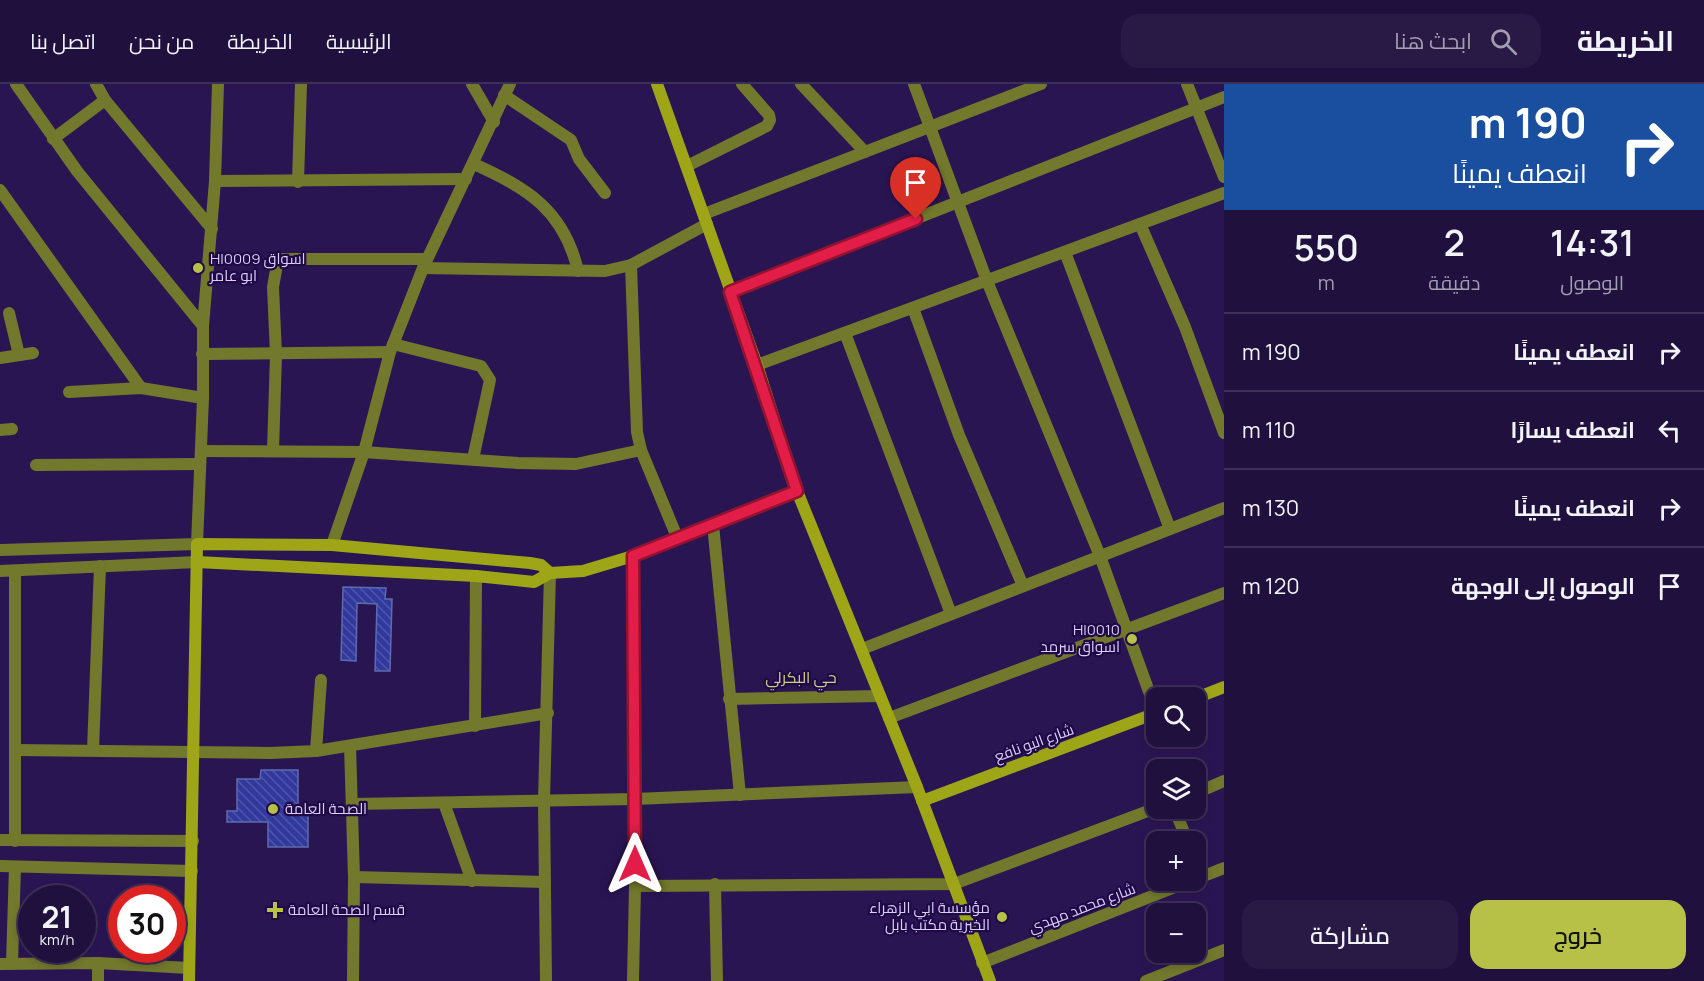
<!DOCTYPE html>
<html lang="ar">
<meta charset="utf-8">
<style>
body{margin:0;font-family:Manrope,Cairo,sans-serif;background:#281945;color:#f1f3f6;direction:rtl;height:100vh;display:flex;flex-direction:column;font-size:22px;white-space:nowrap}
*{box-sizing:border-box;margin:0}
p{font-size:20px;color:#a29db0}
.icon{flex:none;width:33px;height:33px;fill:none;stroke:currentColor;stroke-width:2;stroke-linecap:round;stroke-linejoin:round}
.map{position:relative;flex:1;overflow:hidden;direction:ltr}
.side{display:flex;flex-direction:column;background:#20103e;width:480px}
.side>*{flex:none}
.banner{background:#1a4fa0;color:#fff;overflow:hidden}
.fabs{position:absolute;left:1146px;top:603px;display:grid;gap:12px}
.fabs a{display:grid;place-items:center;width:60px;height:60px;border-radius:12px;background:#20103e;box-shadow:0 3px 9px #0003,0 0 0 2px #3d3058;font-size:30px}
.speed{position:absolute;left:18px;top:801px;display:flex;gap:12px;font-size:30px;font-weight:700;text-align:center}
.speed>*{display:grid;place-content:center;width:78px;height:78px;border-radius:50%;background:#20103e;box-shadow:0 3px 9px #0003,0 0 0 2px #3d3058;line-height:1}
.speed small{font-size:15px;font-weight:400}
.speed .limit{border:9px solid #d22;background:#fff;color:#111}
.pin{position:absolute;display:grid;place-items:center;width:51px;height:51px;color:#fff;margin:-62px -26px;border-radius:50% 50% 50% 0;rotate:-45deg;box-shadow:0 0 6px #0007}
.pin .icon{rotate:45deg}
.me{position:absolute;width:66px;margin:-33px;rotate:0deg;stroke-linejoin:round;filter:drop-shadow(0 0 4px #0008)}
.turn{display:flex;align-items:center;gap:21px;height:126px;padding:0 18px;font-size:27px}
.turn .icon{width:78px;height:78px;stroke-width:2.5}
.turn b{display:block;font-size:42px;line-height:51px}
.eta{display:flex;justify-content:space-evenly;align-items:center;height:102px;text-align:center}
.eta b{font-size:36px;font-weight:600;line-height:42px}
.button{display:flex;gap:12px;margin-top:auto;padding:12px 18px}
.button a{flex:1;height:69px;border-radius:18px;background:#b8c147;color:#111;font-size:24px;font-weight:600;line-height:69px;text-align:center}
.button a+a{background:#281945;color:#f1f3f6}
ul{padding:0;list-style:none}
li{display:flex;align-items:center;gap:18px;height:78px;padding:0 18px;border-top:2px solid #3d3058}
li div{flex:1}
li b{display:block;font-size:22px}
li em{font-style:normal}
header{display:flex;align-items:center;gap:36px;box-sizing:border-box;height:84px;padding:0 30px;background:#20103e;border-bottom:2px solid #3d3058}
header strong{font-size:28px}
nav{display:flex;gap:33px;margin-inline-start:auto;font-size:21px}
.search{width:420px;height:54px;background:#281945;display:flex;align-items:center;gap:15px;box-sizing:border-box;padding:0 21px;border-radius:18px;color:#a29db0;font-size:22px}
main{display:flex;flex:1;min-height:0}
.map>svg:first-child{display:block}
</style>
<header>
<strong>الخريطة</strong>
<div class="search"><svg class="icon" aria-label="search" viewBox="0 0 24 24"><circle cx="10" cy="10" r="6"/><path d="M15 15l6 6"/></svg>ابحث هنا</div>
<nav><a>الرئيسية</a><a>الخريطة</a><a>من نحن</a><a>اتصل بنا</a></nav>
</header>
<main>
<section class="side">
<div class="banner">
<div class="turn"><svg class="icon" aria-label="right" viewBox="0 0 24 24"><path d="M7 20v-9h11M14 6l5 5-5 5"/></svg><div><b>190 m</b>انعطف يمينًا</div></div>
</div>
<div class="eta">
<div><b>14:31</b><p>الوصول</p></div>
<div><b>2</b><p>دقيقة</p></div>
<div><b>550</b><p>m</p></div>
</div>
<ul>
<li><svg class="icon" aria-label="right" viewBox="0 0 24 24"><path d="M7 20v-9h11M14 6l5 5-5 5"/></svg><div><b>انعطف يمينًا</b></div><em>190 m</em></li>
<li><svg class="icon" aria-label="left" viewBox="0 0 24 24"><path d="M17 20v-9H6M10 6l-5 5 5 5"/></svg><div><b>انعطف يسارًا</b></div><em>110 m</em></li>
<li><svg class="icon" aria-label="right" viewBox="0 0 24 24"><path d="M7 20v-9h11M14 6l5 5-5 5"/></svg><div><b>انعطف يمينًا</b></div><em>130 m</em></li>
<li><svg class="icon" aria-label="arrive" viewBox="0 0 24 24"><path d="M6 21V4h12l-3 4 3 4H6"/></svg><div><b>الوصول إلى الوجهة</b></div><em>120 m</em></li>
</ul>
<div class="button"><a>خروج</a><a>مشاركة</a></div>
</section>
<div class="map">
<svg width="1224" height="897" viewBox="0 0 1224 897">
<defs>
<pattern id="building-back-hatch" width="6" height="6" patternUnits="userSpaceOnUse" patternTransform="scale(1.5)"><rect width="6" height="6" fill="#31399d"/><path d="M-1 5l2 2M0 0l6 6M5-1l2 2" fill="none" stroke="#4e55ab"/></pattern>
</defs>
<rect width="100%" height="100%" fill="#2a1553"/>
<g fill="url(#building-back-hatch)" stroke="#5d6baf" stroke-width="1.5">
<polygon points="343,503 386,504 385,515 392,515 390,587 375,587 377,520 357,519 356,577 341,576"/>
<polygon points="261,686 298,686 298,727 308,728 308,763 268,763 268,738 227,738 227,727 237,727 237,695 260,695"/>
</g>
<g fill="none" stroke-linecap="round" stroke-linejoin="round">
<g stroke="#72782c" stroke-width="12">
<polyline points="16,0 77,87 203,242"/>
<polyline points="96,0 105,16 212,145"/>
<polyline points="472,0 494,38"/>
<polyline points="801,0 865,68"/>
<polyline points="914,0 987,197 1100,472 1156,627"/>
<polyline points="1187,0 1224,93"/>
<polyline points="504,11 571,56 579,75 605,109"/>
<polyline points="53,55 105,16"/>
<path d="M474,80C527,104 564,126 578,187"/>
<polyline points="687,82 767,42 770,36 769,31 742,0"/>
<polyline points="215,97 466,95"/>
<polyline points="298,98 301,0"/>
<polyline points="0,106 141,304"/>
<polyline points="704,130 1041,0"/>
<polyline points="1140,140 1185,243 1224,349"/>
<polyline points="1065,168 1170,445"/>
<polyline points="631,181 637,348 641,366 677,453"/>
<polyline points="423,184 605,187 631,181 707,140"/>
<polyline points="730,208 1224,13"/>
<polyline points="913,224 959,351 1023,502"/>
<polyline points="9,229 19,271"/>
<polyline points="845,249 951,530"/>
<polyline points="393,260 481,282 490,296 473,375"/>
<polyline points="202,270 390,268"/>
<polyline points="0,274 33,269"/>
<polyline points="757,281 1224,109"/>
<polyline points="69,308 141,304 203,314"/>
<polyline points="0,346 12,345"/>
<polyline points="273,366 276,271 273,203 278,175 427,175"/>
<polyline points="201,367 364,368 518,379 576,380 641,366"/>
<polyline points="36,381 200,380"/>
<polyline points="713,441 740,711"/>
<polyline points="332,461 364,368 390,268 423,184 510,0"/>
<polyline points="0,466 197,460 203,314 203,242 215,97 218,0"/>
<polyline points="0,487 197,478"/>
<polyline points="862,565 1224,424"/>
<polyline points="729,615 880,612"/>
<polyline points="889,634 1224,509"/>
<polyline points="475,642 476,492"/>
<polyline points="350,662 354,793 353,897"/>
<polyline points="16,666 270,669 316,667 548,629"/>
<polyline points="93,666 100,482"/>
<polyline points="316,667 321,596"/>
<polyline points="1196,709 1224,697"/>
<polyline points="444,719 472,797"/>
<polyline points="353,720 635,715 917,703"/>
<polyline points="1174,724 1188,758"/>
<polyline points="0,756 193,757"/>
<polyline points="15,757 15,487"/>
<polyline points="1196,776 1202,793"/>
<polyline points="0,782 192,787"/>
<polyline points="354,793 545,798"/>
<polyline points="1196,795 1224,784"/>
<polyline points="715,800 717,897"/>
<polyline points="635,802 954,800 1156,724"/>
<polyline points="12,879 15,783"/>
<polyline points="98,879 98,897"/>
<polyline points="982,879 1193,796"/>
<polyline points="0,880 98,879 189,884"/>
<polyline points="546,897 544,716 550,489"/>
<polyline points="633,897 635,802 633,472"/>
<polyline points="1146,897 1224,866"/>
</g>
<g stroke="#9ea617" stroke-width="12">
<polyline points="657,0 757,281 797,407 917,703 990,897"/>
<polyline points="197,478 476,492 534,498 550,489 583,487 633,472 797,407"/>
<polyline points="1196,614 1224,603"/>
<polyline points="922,717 1156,629"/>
<polyline points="189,897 197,460 332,461 530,479 541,481 550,489"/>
</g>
</g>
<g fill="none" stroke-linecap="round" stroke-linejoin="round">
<defs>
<polyline id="route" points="635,780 633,472 797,407 730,208 916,135"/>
</defs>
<use href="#route" stroke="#92132f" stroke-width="15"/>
<use href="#route" stroke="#e11d48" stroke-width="10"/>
</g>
<g fill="#b8c147" stroke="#210948" stroke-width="2">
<circle cx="198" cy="184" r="6"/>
<circle cx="1132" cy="555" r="6"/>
<circle cx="273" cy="725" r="6"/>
<path d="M272 817h6v6h6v6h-6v6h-6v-6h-6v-6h6z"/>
<circle cx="1002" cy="833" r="6"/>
</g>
<g text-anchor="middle" stroke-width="4.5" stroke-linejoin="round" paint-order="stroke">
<g font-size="15" fill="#d7d0f7" stroke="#210948" text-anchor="start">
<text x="210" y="180">Hl0009 اسواق<tspan x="210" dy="17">ابو عامر</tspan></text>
<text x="1120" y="551" text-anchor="end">Hl0010<tspan x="1120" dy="17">اسواق سرمد</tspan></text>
<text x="285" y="730">الصحة العامة</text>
<text x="990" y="829" text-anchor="end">مؤسسة ابي الزهراء<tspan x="990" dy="17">الخيرية مكتب بابل</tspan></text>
<text x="288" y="831">قسم الصحة العامة</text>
</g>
<g font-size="15" fill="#d7d0f7" stroke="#210948">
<text transform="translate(1034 659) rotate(-20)" y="5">شارع البو نافع</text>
<text transform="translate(1082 824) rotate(-21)" y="5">شارع محمد مهدي</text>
</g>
<g font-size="16" fill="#c7cf81" stroke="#210948">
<text x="801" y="599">حي البكرلي</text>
</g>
</g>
</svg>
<div class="fabs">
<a><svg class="icon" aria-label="search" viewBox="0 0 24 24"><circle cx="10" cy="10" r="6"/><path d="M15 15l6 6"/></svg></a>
<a><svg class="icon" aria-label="layers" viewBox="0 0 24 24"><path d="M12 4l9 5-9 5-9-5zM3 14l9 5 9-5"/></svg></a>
<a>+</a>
<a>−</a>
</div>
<div class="speed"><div>21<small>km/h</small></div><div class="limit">30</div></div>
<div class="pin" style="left:916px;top:135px;background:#d93025"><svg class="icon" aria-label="arrive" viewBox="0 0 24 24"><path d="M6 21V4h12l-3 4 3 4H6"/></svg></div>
<svg class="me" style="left:635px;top:780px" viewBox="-20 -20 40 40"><path d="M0-17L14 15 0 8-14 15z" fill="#e11d48" stroke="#fff" stroke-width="4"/></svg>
</div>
</main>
